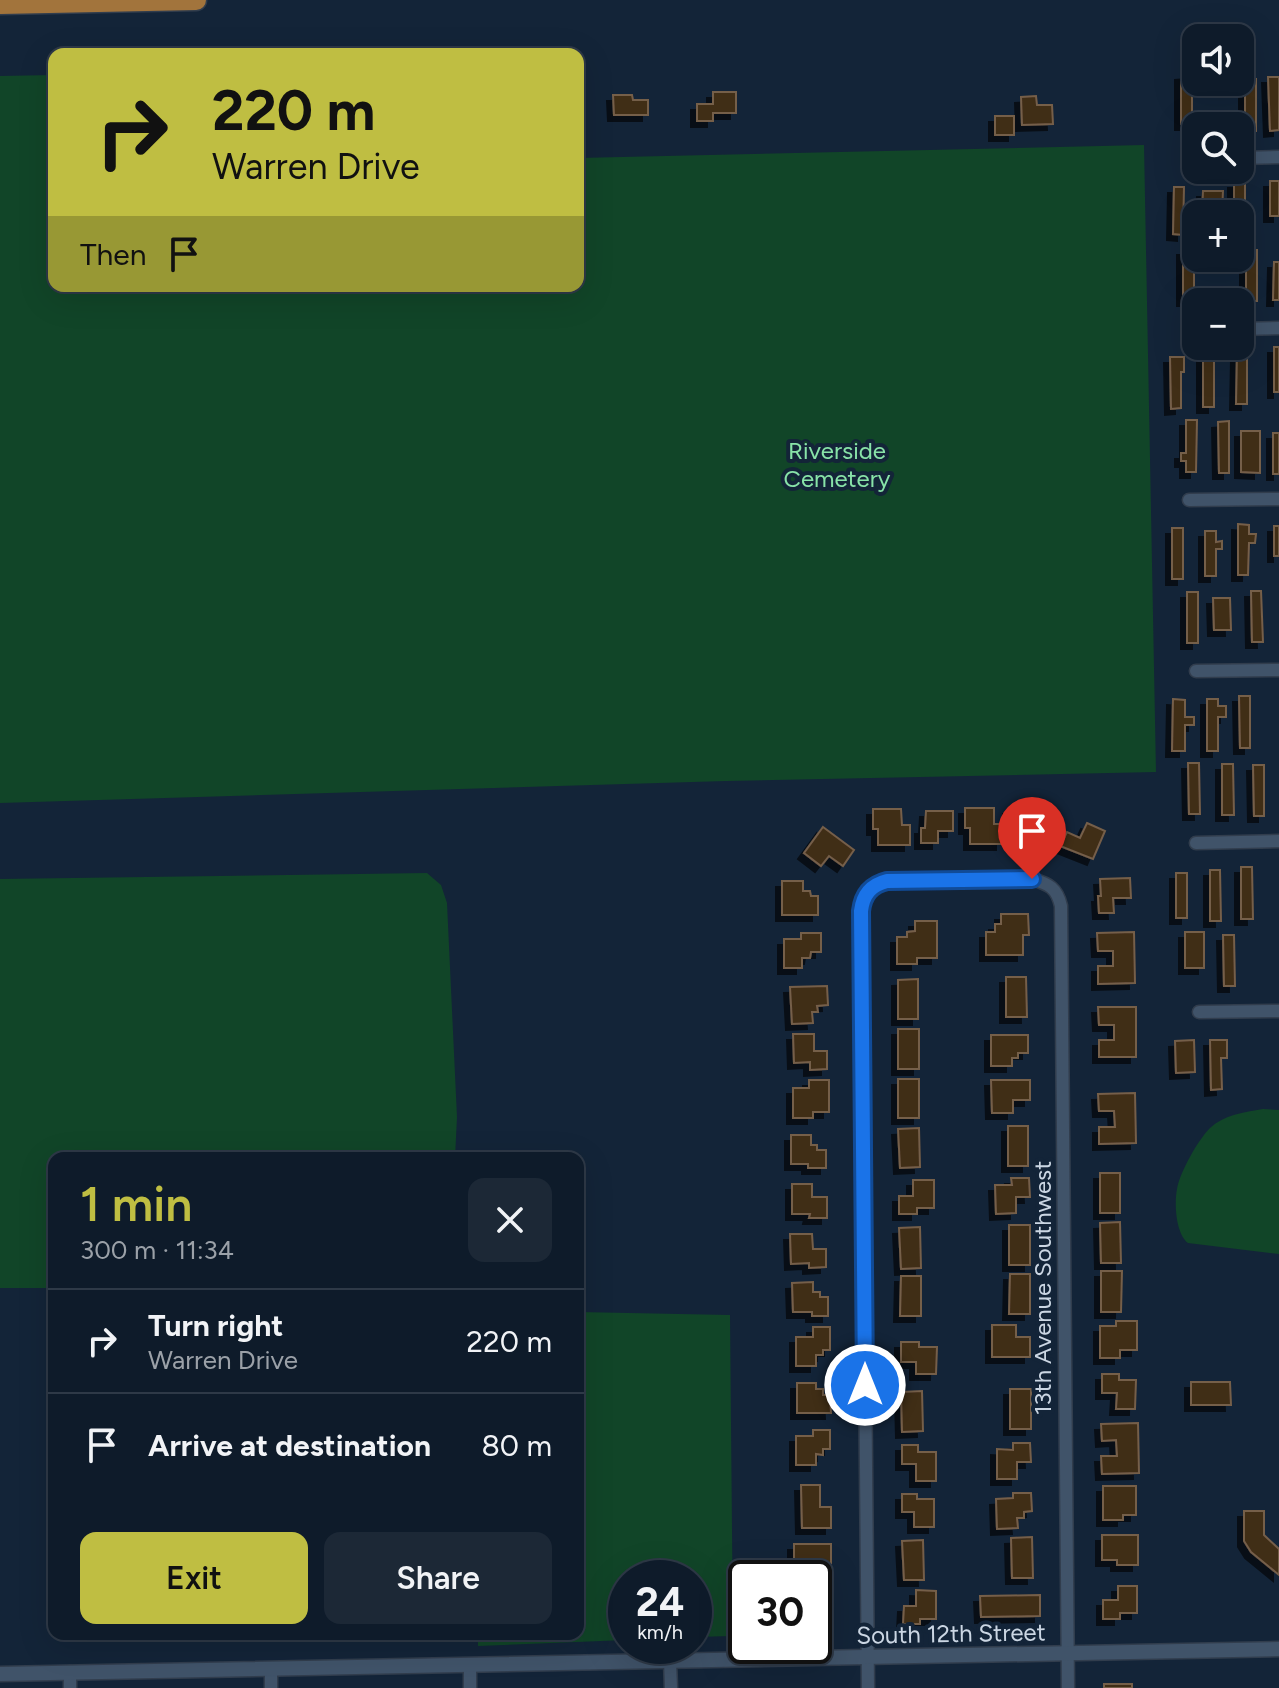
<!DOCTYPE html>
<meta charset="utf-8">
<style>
body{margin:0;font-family:Figtree,sans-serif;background:#1c2836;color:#f1f3f6;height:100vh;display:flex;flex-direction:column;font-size:30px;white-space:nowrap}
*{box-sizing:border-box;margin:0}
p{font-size:26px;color:#9ba1a8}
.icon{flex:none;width:44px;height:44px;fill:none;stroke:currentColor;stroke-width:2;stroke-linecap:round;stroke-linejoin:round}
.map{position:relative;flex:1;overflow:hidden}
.panel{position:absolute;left:48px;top:1152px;width:536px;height:488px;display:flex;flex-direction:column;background:#0e1b2a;border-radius:16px;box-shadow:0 8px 32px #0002,0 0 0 2px #2e3947}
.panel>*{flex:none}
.hud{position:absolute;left:48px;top:48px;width:536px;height:244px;border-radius:16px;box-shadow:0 8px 32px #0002,0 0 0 2px #2e3947;background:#bfbe42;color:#111;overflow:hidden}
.tools{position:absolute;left:1182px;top:24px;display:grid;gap:16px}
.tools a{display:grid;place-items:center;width:72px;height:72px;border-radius:16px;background:#0e1b2a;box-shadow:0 8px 32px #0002,0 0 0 2px #2e3947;font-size:40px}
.speed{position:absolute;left:608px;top:1560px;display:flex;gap:16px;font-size:40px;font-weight:700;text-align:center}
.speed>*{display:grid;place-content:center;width:104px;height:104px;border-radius:50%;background:#0e1b2a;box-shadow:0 8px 32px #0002,0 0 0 2px #2e3947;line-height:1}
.speed small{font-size:20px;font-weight:400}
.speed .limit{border:4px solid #111;border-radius:12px;background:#fff;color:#111}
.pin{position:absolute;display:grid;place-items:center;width:68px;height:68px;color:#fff;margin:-82px -34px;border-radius:50% 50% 50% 0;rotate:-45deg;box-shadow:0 0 8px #0007}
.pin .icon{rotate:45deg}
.me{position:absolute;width:88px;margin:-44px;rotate:0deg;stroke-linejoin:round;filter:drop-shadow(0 0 6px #0008)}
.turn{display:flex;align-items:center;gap:28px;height:168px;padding:0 32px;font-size:36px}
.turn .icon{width:104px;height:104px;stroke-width:2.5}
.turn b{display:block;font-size:56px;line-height:68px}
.then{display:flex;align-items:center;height:76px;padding:0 32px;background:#0003;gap:16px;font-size:30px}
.round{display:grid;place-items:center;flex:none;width:84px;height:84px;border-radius:16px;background:#1c2836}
.head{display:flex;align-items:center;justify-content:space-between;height:136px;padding:0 32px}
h1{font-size:48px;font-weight:600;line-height:60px;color:#bfbe42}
.action{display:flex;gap:16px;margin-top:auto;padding:16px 32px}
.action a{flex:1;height:92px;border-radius:16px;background:#bfbe42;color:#111;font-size:32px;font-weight:600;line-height:92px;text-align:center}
.action a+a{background:#1c2836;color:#f1f3f6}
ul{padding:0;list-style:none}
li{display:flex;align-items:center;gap:24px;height:104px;padding:0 32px;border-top:2px solid #2e3947}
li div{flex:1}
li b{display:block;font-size:30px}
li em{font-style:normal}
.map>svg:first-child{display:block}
</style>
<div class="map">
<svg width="1279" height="1688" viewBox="0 0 1279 1688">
<defs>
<filter id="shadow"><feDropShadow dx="-6" dy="6" stdDeviation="0" flood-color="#0009"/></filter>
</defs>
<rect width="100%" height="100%" fill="#132438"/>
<g fill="#114528">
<polygon points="54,75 54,286 578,286 578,158 1144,145 1156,772 726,781 0,803 0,76"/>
<polygon points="427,873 441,885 447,903 457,1117 455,1158 54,1158 54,1288 0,1288 0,879"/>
<path d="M1263,1109L1279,1110V1254L1188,1243C1176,1234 1174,1204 1177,1189C1180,1172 1198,1140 1210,1128C1224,1115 1244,1112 1263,1109Z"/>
<polygon points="578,1312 730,1315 733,1636 694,1637 694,1578 626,1578 626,1640 478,1646 478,1634 578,1634"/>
</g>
<g fill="#412d19" stroke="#755e49" stroke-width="2" filter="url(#shadow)">
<polygon points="1192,73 1192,124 1181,124 1181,74"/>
<polygon points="1268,77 1279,77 1279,130 1270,131"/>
<polygon points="1245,79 1256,79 1256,131 1245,130"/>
<polygon points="713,92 736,92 736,113 713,113 713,121 697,121 697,104 713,104"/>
<polygon points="613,95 632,95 633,100 648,100 648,115 614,115"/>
<polygon points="1036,96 1037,105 1052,105 1053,124 1022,125 1021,97"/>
<polygon points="1230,112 1244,112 1244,129 1240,129 1240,126 1230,126"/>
<rect x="995" y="116" width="19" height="19"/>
<rect x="1270" y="181" width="9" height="35"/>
<polygon points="1234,182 1245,182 1245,234 1240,234 1240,214 1234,214"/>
<polygon points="1174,187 1184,187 1183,235 1173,234"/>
<polygon points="1203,191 1223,191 1222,214 1202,214"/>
<rect x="1183" y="249" width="11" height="51"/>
<rect x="1246" y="250" width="11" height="51"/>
<polygon points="1274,262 1279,262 1279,300 1273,300"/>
<rect x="1274" y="347" width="5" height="45"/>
<polygon points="1237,353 1247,353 1247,404 1236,404"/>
<rect x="1203" y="355" width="11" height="52"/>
<polygon points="1170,357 1184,357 1184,372 1181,372 1181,408 1171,409"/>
<polygon points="1186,420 1197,420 1196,472 1186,472 1186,461 1181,461 1181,453 1186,453"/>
<polygon points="1229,421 1229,473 1219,473 1218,422"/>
<polygon points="1241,431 1260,431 1260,473 1241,472"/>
<rect x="1273" y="433" width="6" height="41"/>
<polygon points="1238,524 1249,525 1249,534 1256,534 1255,543 1249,543 1248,575 1238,575"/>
<rect x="1274" y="526" width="5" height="30"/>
<rect x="1172" y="528" width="11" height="51"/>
<polygon points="1205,531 1216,531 1216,542 1222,541 1222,549 1216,549 1216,576 1205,576"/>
<polygon points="1251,591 1261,591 1263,642 1252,642"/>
<rect x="1187" y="592" width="11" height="51"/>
<polygon points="1213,598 1230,598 1231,630 1214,630"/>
<polygon points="1239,696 1250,696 1250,748 1240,748"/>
<polygon points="1173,699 1185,700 1185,717 1194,717 1194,725 1185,725 1185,751 1172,751"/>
<polygon points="1207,699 1218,699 1218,706 1226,706 1226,717 1218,717 1218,751 1207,751"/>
<polygon points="1188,763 1199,763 1200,814 1189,814"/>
<polygon points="1222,764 1233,764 1234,815 1222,815"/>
<polygon points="1253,765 1264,765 1264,816 1254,816"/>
<polygon points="1047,807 1048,826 1032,827 1033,842 1012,843 1011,825 1018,825 1018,820 1010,820 1009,808"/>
<polygon points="965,808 994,808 994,824 1002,824 1002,844 970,844 970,828 965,828"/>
<polygon points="873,809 901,809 902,825 910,825 910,845 878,845 878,829 873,829"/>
<polygon points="926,811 953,811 953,831 938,831 938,843 921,843 921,828 925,828"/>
<polygon points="1087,823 1105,831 1093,859 1060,846 1067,832 1080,838"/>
<polygon points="823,827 854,850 843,866 829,856 821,866 804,853"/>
<polygon points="1241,867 1252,867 1253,919 1241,919"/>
<polygon points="1210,870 1220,870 1221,921 1210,921"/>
<rect x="1176" y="873" width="11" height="45"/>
<polygon points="1130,878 1131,898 1113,898 1114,913 1099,913 1098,896 1101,896 1100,879"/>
<polygon points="782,881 803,881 803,891 810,891 811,896 818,896 818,915 782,915"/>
<polygon points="1001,914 1028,914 1029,935 1023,935 1023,955 986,955 986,932 995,932 995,924 1001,924"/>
<polygon points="915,921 937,921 937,958 917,958 917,964 897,964 897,937 907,937 907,932 915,931"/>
<polygon points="1134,932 1135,983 1098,984 1098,966 1113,966 1113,951 1098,951 1097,933"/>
<rect x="1185" y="932" width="19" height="36"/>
<polygon points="801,933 821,933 821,952 811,952 810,958 802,958 802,968 784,968 784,939 801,939"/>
<polygon points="1223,935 1234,935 1235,986 1224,986"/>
<polygon points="1006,977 1026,977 1027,1017 1006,1017"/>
<polygon points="918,979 918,1019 898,1019 898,980"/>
<polygon points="827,986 828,1005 817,1006 818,1012 812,1012 813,1023 792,1024 790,987"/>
<polygon points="1098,1007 1136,1007 1136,1057 1099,1057 1099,1040 1114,1040 1114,1025 1099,1025"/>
<rect x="898" y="1029" width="21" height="40"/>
<polygon points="793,1034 814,1034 814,1051 827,1051 827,1069 810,1070 810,1062 794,1063"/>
<polygon points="991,1035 1028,1035 1028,1053 1018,1053 1018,1058 1012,1058 1012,1066 991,1066"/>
<polygon points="1194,1040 1195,1072 1176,1073 1175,1041"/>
<polygon points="1210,1040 1227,1040 1227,1058 1221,1058 1222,1089 1211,1090"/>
<rect x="898" y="1079" width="21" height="39"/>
<polygon points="809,1080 829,1080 829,1112 813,1112 813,1118 793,1118 793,1088 809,1088"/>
<polygon points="991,1080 1030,1080 1030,1100 1013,1100 1013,1113 992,1113"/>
<polygon points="1135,1093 1136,1143 1099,1144 1099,1127 1115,1127 1114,1111 1099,1111 1098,1094"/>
<rect x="1008" y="1126" width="20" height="40"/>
<polygon points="919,1128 920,1167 900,1168 898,1129"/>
<polygon points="791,1135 811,1135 811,1145 817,1145 817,1150 826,1150 826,1168 808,1168 808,1164 791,1164"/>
<rect x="1100" y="1173" width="20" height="40"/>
<polygon points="1011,1178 1029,1178 1030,1197 1016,1197 1016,1213 996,1214 995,1185 1012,1185"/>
<polygon points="913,1180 934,1180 934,1208 917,1208 917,1214 899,1214 899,1196 913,1196"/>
<polygon points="792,1184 812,1184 812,1197 827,1197 827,1218 809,1218 810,1214 792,1214"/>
<polygon points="1120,1222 1121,1263 1101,1263 1100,1223"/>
<rect x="1009" y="1225" width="21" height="40"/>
<polygon points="920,1227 921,1268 901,1269 899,1228"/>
<polygon points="790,1234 812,1234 813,1249 826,1249 826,1267 809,1268 809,1263 791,1264"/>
<polygon points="1101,1271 1122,1271 1121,1312 1101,1312"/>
<polygon points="1010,1274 1030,1274 1030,1314 1009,1314"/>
<polygon points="901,1276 921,1276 921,1316 900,1316"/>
<polygon points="813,1282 813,1292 820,1292 820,1297 828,1297 828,1316 812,1316 812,1312 793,1312 792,1283"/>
<polygon points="1116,1321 1137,1321 1137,1350 1120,1350 1120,1358 1100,1358 1100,1326 1116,1326"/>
<polygon points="992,1325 1016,1325 1016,1337 1030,1337 1030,1357 992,1357"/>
<polygon points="813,1327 830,1327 830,1350 823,1350 823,1355 816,1355 816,1366 796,1366 796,1337 813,1337"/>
<polygon points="901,1342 919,1342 919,1347 937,1347 936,1374 916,1374 916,1362 901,1362"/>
<polygon points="1102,1374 1119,1374 1119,1380 1136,1380 1135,1409 1116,1409 1117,1393 1102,1393"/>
<polygon points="1191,1382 1230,1382 1231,1405 1191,1405"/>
<polygon points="797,1383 816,1383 816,1389 823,1389 823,1395 830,1395 831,1413 797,1413"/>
<rect x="1010" y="1389" width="21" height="40"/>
<polygon points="922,1391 923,1431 902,1432 901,1392"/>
<polygon points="1138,1423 1139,1473 1102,1474 1101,1456 1117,1456 1116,1440 1102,1441 1101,1424"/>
<polygon points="813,1430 830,1430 830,1449 823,1449 823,1455 816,1454 816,1465 796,1465 796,1436 813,1436"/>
<polygon points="1013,1443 1030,1443 1031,1462 1017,1462 1017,1479 997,1479 997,1449 1013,1450"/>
<polygon points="902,1445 918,1445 918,1452 936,1452 936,1481 916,1481 916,1464 902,1464"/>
<polygon points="801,1485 820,1485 820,1507 831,1507 831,1528 802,1528"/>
<polygon points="1103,1486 1136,1486 1136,1515 1123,1515 1123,1520 1103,1520"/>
<polygon points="1013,1493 1031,1493 1032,1511 1024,1512 1024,1518 1017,1518 1018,1528 997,1529 996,1499 1013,1498"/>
<polygon points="902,1494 917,1494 917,1499 934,1499 934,1527 914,1527 914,1512 902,1512"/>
<polygon points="1244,1511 1264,1511 1264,1535 1279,1549 1279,1575 1251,1552 1244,1541"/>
<polygon points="1102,1535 1138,1535 1138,1565 1117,1565 1117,1560 1102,1560"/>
<polygon points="1032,1537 1033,1578 1012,1578 1011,1538"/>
<polygon points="923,1540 924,1580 904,1580 902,1541"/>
<polygon points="794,1544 831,1544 831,1563 824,1563 824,1568 819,1569 819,1583 814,1583 814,1578 794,1578"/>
<polygon points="1118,1586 1137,1586 1137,1613 1120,1613 1120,1619 1103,1619 1103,1600 1118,1600"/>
<polygon points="916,1590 936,1591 936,1619 920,1619 920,1624 903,1624 904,1606 916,1606"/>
<rect x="814" y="1591" width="10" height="35"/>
<polygon points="1040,1595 1040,1616 981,1617 980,1596"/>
<rect x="1104" y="1684" width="28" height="4"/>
</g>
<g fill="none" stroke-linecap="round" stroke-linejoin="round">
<defs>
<g id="minor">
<polyline points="1191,158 1196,158"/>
<polyline points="1240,158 1279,157"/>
<polyline points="1192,329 1196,329"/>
<polyline points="1240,329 1279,328"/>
<polyline points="1189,500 1279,499"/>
<polyline points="1196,671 1279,670"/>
<polyline points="1196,843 1279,841"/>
<polyline points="1199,1012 1279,1011"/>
<polyline points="670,1661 671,1688"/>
<polyline points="470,1665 470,1688"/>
<polyline points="271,1669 271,1688"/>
<polyline points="70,1672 70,1688"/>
<path d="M868,1688L861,911C863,894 871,886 887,881L1032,879C1049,884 1057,888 1061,906L1068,1688"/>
</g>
<polyline id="tertiary" points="0,1674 1279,1649"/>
<polyline id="trunk" points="0,4 196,0"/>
</defs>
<use href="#minor" stroke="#313d4d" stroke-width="15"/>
<use href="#tertiary" stroke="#313d4d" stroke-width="17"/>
<use href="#trunk" stroke="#313d4d" stroke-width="23"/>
<use href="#minor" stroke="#405369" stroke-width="12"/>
<use href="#tertiary" stroke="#405369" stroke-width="14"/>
<use href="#trunk" stroke="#a2743c" stroke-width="20"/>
</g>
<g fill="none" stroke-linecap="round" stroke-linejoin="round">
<defs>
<path id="route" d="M865,1385L861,911C863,894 871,885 887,881L1032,879"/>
</defs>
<use href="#route" stroke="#114b97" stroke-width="20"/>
<use href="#route" stroke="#1a73e8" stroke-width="14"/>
</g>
<g text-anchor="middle" stroke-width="8" stroke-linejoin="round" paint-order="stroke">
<g font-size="24" fill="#88e3a8" stroke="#132438">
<text x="837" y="459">Riverside<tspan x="837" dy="28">Cemetery</tspan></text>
</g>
<g font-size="24" fill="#cbd6e3" stroke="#132438">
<text transform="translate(1043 1288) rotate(-90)" y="8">13th Avenue Southwest</text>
<text transform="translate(951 1634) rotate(-1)" y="8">South 12th Street</text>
</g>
</g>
</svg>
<div class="tools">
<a><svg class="icon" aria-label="sound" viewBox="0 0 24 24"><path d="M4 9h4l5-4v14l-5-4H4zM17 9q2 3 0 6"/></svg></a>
<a><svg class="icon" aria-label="search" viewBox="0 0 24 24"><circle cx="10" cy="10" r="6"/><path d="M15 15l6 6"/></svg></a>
<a>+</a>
<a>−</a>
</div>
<div class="speed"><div>24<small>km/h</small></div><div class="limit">30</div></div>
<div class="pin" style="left:1032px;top:879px;background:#d93025"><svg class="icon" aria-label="arrive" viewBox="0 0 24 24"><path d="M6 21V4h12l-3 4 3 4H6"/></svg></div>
<svg class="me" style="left:865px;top:1385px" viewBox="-20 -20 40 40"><circle r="17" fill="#1a73e8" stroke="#fff" stroke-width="3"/><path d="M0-11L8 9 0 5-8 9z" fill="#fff"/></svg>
<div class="hud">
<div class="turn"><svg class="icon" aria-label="right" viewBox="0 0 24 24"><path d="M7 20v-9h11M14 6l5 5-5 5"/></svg><div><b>220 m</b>Warren Drive</div></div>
<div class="then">Then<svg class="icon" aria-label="arrive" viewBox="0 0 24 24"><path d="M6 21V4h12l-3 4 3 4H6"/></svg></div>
</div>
<section class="panel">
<div class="head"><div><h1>1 min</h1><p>300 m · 11:34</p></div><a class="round"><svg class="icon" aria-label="close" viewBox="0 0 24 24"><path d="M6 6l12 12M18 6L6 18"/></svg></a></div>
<ul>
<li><svg class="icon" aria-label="right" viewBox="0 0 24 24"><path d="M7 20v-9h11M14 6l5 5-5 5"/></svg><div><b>Turn right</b><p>Warren Drive</p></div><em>220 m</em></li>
<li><svg class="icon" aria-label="arrive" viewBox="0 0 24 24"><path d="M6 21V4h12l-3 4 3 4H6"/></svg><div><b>Arrive at destination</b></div><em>80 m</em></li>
</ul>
<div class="action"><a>Exit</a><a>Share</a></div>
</section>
</div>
